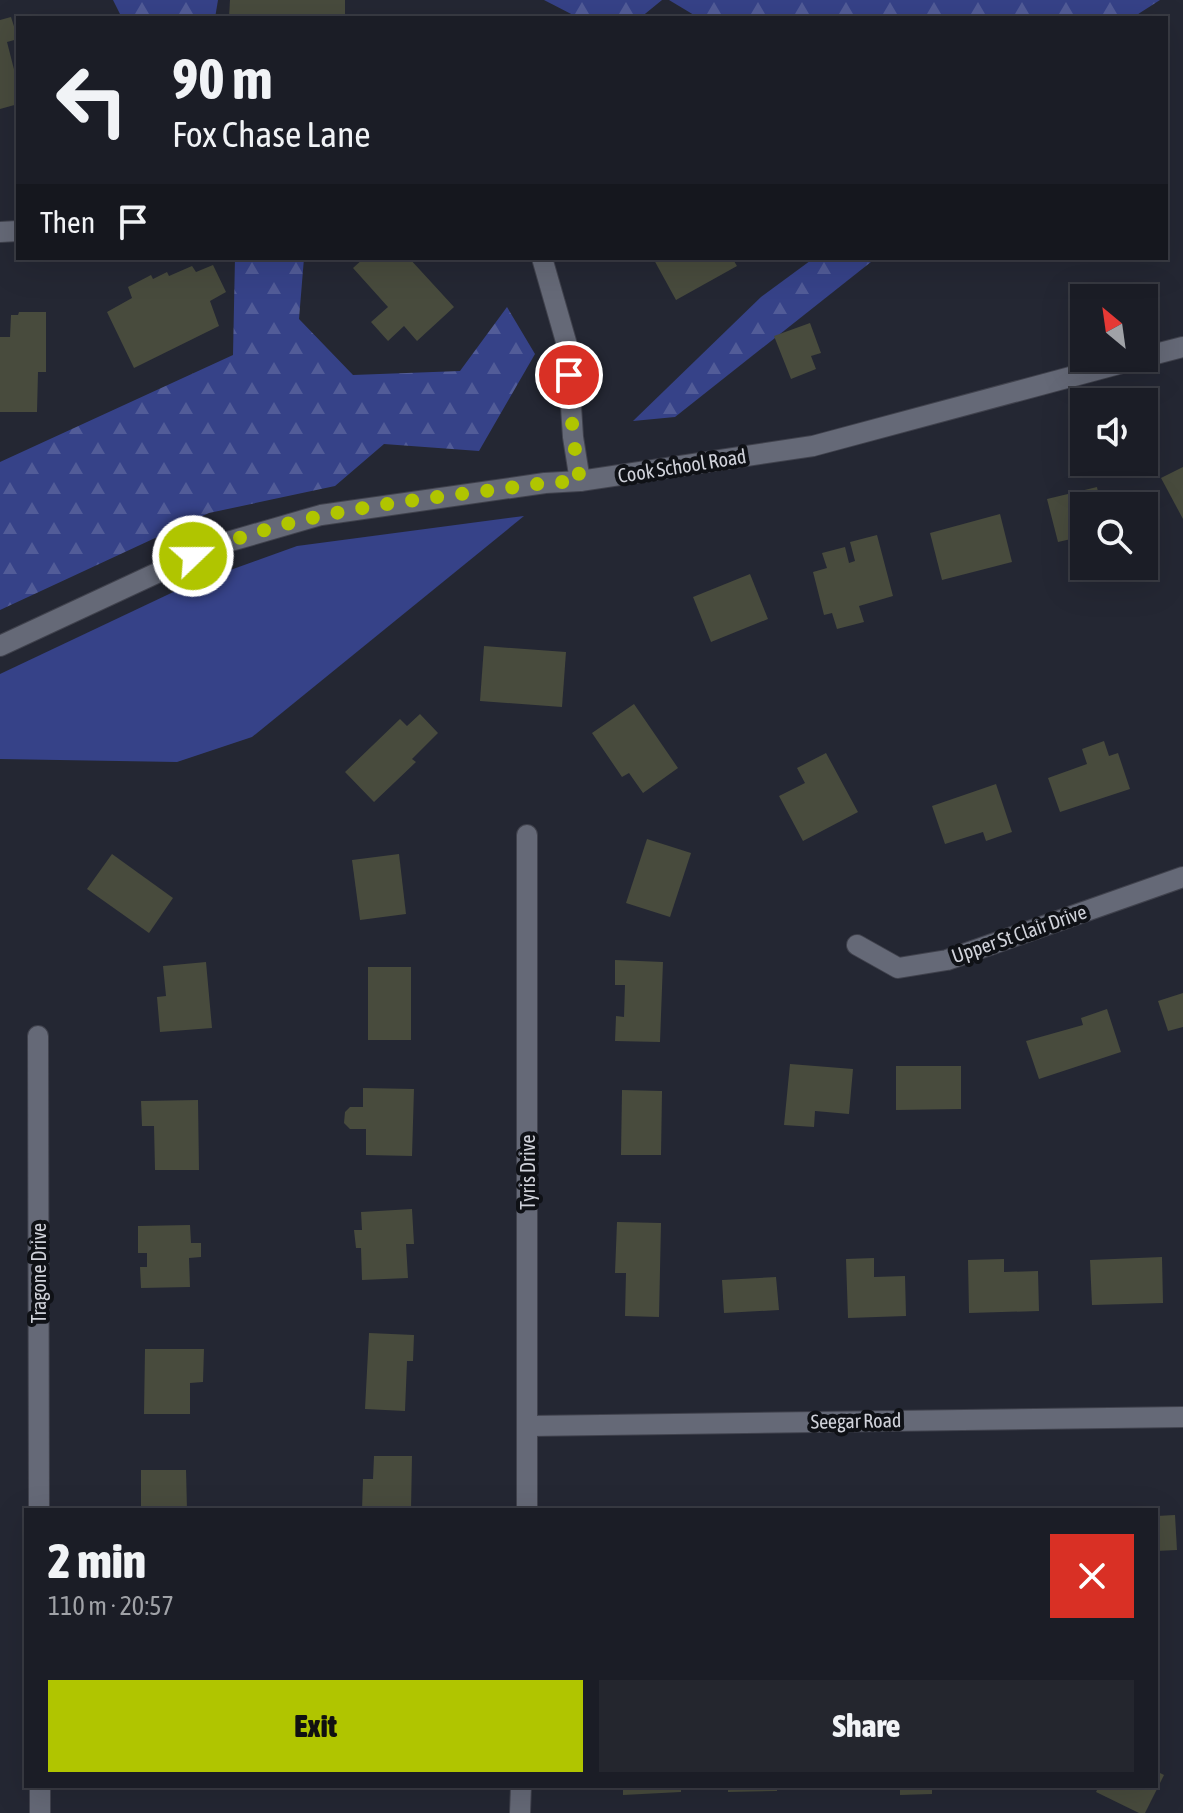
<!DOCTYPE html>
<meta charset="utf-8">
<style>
body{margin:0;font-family:"Asap Condensed",sans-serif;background:#24262e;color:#f1f3f6;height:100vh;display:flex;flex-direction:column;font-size:30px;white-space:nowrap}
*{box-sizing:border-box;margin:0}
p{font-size:26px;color:#a0a2a7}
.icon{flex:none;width:44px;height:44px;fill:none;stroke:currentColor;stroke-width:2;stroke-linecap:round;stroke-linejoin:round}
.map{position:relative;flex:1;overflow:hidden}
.sheet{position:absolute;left:24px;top:1508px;width:1134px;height:280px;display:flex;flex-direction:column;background:#1b1d26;border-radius:0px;box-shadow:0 8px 32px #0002,0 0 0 2px #393b43}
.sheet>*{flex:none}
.banner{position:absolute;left:16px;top:16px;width:1152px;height:244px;border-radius:0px;box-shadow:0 8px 32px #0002,0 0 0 2px #393b43;background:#1b1d26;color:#f1f3f6;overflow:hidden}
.needle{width:52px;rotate:331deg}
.fabs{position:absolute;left:1070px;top:284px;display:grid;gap:16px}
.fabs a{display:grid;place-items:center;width:88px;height:88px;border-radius:0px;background:#1b1d26;box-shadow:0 8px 32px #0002,0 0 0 2px #393b43;font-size:40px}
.pin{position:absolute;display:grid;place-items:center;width:68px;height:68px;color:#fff;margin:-34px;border:4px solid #fff;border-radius:50%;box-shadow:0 2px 8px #0007}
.me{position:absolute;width:88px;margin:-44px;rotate:68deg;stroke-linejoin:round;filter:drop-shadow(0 0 6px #0008)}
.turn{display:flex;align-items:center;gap:28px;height:168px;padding:0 24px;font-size:36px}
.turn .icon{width:104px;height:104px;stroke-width:2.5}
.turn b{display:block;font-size:56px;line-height:68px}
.then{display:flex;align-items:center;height:76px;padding:0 24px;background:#0003;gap:16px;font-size:30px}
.round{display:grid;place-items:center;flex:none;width:84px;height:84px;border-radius:0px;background:#24262e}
.headline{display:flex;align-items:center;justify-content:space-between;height:136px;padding:0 24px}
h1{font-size:48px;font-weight:800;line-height:60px}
.action{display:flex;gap:16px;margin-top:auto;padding:16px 24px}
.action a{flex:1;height:92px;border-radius:0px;background:#b0c500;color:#111;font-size:32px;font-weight:800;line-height:92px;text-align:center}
.action a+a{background:#24262e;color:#f1f3f6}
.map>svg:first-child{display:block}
</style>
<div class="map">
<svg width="1183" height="1813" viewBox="0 0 1183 1813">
<defs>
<pattern id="forest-firs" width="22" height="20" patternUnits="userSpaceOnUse" patternTransform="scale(2)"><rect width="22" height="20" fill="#364288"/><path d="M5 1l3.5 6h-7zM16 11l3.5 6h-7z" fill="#525c98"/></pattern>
</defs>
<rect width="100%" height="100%" fill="#242733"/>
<polygon fill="#364288" points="524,516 252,737 177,762 0,759 0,674 186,586 297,546"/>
<g fill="url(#forest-firs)">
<polygon points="113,0 218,0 215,18 122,18"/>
<polygon points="544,0 662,0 640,18 579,18"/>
<polygon points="669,0 1160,0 1132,18 699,18"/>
<polygon points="235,258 304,258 299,319 353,375 460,371 507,307 535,354 479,451 384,444 335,486 209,513 0,610 0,462 233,355"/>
<polygon points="814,258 876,258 675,417 633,421 761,297"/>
</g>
<g fill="#484b3d">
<polygon points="230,0 345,0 345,18 229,18"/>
<polygon points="11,17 18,39 7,42 18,85 18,104 0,109 0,20"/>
<polygon points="364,258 409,258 454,307 417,341 404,326 388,341 371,322 388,307 353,268"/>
<polygon points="653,258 739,258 734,261 737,266 676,300"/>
<polygon points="213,265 226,292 210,301 219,326 134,368 107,312 132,298 128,287 151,275 153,279 167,272 169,276 192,266 196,272"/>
<polygon points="19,312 46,312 46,372 38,372 37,412 0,412 0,337 10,337 11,315 18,315"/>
<polygon points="810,323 821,353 811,356 816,369 791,379 774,336"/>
<polygon points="1183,467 1183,519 1161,478"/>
<polygon points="1097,487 1101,506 1084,506 1084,536 1058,542 1047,499"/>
<polygon points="1000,514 1012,562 942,580 930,533"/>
<polygon points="877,535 893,596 859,606 864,622 837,629 832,613 824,615 813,572 827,568 822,553 845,547 849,563 855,561 850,542"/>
<polygon points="750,574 768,619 711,642 693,597"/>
<polygon points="484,646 566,652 562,707 480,701"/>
<polygon points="634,704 678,768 643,793 629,773 622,777 592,733"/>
<polygon points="420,714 438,733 412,759 416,762 374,802 345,772 400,719 407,726"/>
<polygon points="1104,741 1109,756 1118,753 1130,789 1060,812 1048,778 1087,764 1082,749"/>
<polygon points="826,753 858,812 803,841 779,796 805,783 797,768"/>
<polygon points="996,784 1012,832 986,841 983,832 945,844 932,806"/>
<polygon points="647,839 691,853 670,917 626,903"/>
<polygon points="112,854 173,898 149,933 87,889"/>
<polygon points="399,854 406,914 360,920 352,860"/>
<polygon points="615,960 663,962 660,1042 615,1041 616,1016 624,1017 625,985 615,985"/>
<polygon points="206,962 212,1028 160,1032 157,997 166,996 163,966"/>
<rect x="368" y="967" width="43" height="73"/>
<polygon points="1183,993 1183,1027 1168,1031 1158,1001"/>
<polygon points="1107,1009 1121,1052 1039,1079 1026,1041 1083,1025 1081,1018"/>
<polygon points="790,1064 853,1069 849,1114 815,1111 814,1127 784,1125"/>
<polygon points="896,1066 961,1066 961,1109 896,1110"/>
<polygon points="363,1088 414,1089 412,1156 366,1155 366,1129 350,1129 344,1123 345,1112 350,1107 363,1107"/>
<polygon points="622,1090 662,1091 661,1155 621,1155"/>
<polygon points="198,1100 199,1170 155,1170 154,1126 142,1126 141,1101"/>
<polygon points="412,1209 414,1244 406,1244 408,1278 362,1280 361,1248 356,1248 354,1230 362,1230 361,1212"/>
<polygon points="617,1222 661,1223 659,1317 625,1316 626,1273 615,1273"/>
<polygon points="190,1225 191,1243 201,1243 201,1257 189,1258 190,1287 141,1288 140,1267 147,1267 147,1253 138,1253 138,1226"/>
<polygon points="1162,1257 1163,1303 1092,1305 1090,1260"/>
<polygon points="874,1258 874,1277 905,1276 906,1316 848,1318 846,1259"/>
<polygon points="1004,1259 1004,1272 1038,1271 1039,1311 969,1313 968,1260"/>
<polygon points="776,1277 779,1310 724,1313 722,1280"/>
<polygon points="369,1333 414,1335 413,1361 407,1361 405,1411 365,1409"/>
<polygon points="145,1349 204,1349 203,1382 190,1383 190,1414 144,1414"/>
<polygon points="374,1456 412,1456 411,1510 362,1510 363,1479 373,1479"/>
<polygon points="141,1470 186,1470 187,1510 141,1510"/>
<polygon points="1175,1515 1177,1550 1156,1551 1156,1516"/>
<polygon points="1156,1771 1164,1775 1145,1813 1139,1813 1096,1792 1099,1786 1156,1786"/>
<polygon points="623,1786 681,1786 681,1792 623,1795"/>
<polygon points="728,1786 777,1786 777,1791 728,1792"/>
<polygon points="900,1786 932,1786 932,1794 900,1795"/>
<polygon points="980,1786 1026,1786 1026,1790 980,1789"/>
</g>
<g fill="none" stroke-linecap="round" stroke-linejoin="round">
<defs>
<g id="minor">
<polyline points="0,232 18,231"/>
<polyline points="542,258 567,345 573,437 580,481"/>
<polyline points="1144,357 1183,347"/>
<polyline points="0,646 217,545 321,515 545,483 580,481 813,446 1141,358"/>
<polyline points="857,945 898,968 947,960 1183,877"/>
<polyline points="38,1036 39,1510"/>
<polyline points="529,1426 1183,1417"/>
<polyline points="527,1510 527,835"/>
<polyline points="40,1786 40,1813"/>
<polyline points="520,1813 521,1786"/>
</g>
</defs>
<use href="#minor" stroke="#40424d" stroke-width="22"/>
<use href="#minor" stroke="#656977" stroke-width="20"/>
</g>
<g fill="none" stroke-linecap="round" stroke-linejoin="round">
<path stroke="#b0c500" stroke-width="14" stroke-dasharray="0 25.2" d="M193,556C303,507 427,500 545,483L580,481L573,437L569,375"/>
</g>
<g text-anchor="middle" stroke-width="8" stroke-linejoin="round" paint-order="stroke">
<g font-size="20" fill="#d0d2da" stroke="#0f1116">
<text transform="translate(682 466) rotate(-9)" y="7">Cook School Road</text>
<text transform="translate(1019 934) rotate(-19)" y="7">Upper St Clair Drive</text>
<text transform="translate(528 1172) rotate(-90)" y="7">Tyris Drive</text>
<text transform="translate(39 1273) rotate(-90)" y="7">Tragone Drive</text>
<text transform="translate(856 1421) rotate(-1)" y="7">Seegar Road</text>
</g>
</g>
</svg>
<div class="fabs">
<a><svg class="needle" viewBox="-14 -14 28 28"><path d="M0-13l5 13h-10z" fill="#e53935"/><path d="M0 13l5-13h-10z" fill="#a0a2a7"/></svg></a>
<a><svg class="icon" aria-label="sound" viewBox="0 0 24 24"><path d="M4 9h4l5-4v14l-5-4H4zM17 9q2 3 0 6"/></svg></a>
<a><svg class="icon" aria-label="search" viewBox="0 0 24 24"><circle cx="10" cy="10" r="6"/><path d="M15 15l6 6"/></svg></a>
</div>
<div class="pin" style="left:569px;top:375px;background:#d93025"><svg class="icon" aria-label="arrive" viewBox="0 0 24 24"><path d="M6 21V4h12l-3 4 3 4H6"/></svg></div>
<svg class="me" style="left:193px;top:556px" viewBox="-20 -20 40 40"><circle r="17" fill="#b0c500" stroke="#fff" stroke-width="3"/><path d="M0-11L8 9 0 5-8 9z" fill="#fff"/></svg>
<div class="banner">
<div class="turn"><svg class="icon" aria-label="left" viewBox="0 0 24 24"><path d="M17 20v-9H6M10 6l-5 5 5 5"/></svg><div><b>90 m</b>Fox Chase Lane</div></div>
<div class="then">Then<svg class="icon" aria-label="arrive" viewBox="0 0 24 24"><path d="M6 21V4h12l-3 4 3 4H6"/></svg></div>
</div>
<section class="sheet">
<div class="headline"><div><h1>2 min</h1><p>110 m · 20:57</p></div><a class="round" style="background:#d93025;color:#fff"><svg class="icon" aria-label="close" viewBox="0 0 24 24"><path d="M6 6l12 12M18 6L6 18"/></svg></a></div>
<div class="action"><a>Exit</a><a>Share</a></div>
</section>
</div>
